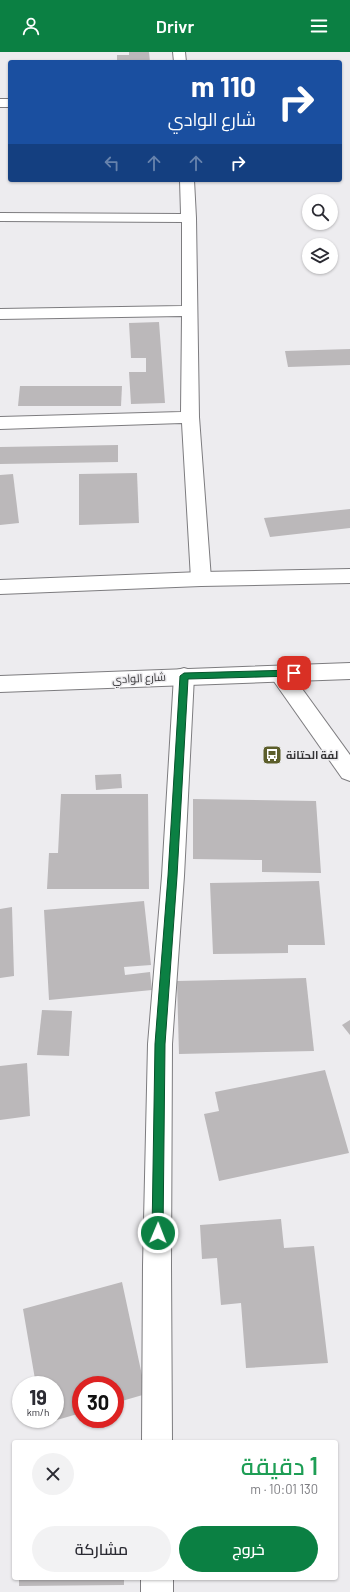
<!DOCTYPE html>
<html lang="ar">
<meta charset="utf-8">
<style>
body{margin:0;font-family:Barlow,Cairo,sans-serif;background:#f2f2f3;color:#2b2b33;direction:rtl;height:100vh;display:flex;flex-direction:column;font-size:15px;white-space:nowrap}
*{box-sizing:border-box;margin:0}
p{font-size:13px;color:#7c7c81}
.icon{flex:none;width:22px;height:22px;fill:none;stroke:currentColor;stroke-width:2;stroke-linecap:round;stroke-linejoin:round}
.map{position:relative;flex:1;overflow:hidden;direction:ltr}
.drawer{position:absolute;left:12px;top:1388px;width:326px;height:140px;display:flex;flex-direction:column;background:#fff;border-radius:4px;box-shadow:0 1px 3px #0004;direction:rtl}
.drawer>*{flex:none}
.hud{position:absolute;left:8px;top:8px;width:334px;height:122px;border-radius:4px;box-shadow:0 1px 3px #0004;direction:rtl;background:#1a4fa0;color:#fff;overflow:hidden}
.buttons{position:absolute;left:302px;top:142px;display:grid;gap:8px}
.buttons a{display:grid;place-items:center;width:36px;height:36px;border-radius:50%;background:#fff;box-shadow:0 1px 3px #0004;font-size:20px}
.speed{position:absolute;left:12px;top:1324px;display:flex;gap:8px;font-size:20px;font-weight:700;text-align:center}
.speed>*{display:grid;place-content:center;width:52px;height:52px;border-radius:50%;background:#fff;box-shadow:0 1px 3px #0004;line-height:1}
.speed small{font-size:10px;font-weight:400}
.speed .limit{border:6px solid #d22;background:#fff;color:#111}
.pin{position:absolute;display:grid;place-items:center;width:34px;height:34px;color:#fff;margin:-17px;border-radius:8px;box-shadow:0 2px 6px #0006}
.me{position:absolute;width:44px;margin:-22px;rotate:1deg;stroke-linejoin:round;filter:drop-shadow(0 0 3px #0008)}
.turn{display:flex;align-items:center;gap:14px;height:84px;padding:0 20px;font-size:18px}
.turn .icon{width:52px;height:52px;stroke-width:2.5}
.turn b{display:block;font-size:28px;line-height:34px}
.lanes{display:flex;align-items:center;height:38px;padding:0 20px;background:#0003;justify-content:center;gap:20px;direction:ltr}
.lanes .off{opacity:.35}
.round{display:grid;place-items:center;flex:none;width:42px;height:42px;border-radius:21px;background:#f2f2f3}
.summary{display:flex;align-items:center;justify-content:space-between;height:68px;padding:0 20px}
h1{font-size:24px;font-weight:600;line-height:30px;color:#1e9e55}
.action{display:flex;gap:8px;margin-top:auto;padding:8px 20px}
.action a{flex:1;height:46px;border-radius:24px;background:#0b8043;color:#fff;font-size:16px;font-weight:600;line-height:46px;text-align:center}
.action a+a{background:#f2f2f3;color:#2b2b33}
header{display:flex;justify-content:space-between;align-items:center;height:52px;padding:0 20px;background:#0b8043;color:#fff;font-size:18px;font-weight:600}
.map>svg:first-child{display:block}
</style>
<header><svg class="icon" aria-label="menu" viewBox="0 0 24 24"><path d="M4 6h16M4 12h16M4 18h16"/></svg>Drivr<svg class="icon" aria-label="person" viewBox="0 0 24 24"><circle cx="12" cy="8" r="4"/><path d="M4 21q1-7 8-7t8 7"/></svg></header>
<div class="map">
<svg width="350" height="1540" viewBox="0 0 350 1540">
<rect width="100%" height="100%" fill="#edecef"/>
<g fill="#bbb8ba">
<polygon points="129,0 149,0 150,10 117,10 117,3 129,3"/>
<polygon points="159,270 165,351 131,352 129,320 146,320 146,306 131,306 129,271"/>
<polygon points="350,297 350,313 288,315 285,299"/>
<polygon points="20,334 122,334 121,354 18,354"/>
<polygon points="118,393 118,410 0,412 0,395"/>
<polygon points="137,421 139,471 79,473 79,422"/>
<polygon points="13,422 19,471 0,473 0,423"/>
<polygon points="350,457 350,476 270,485 264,466"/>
<polygon points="121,722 122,736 96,738 95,723"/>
<polygon points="61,742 148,742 149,837 47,837 49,801 58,801"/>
<polygon points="193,747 316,749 321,821 262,820 262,808 193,807"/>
<polygon points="319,829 325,893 288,893 288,901 213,902 210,831"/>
<polygon points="144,849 151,913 124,915 125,923 150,920 152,938 49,948 44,858"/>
<polygon points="12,855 14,924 0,926 0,857"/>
<polygon points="306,926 314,999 179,1002 177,929"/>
<polygon points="42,958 72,959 69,1004 37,1003"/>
<polygon points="350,968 350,983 342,973"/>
<polygon points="27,1011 30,1064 0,1068 0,1014"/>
<polygon points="325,1018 349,1101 219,1129 204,1062 219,1059 215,1040"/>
<polygon points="281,1167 284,1196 314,1194 328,1311 246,1316 241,1251 221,1253 217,1206 202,1207 200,1173"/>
<polygon points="122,1230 146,1342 115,1351 115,1333 81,1333 81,1361 43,1372 42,1367 55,1367 55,1333 36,1333 23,1257"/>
<polygon points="19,1526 124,1526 124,1533 19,1534"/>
</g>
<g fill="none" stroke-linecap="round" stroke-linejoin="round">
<defs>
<g id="minor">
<polygon points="173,0 185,0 186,10 174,10"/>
<rect x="0" y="47" width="10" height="8"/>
<polygon points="180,128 194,128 196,166 199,365 211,527 208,532 201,534 194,532 191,527 182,371 0,377 0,365 181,360 182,264 0,267 0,257 182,254 182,170 0,169 0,161 181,162"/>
<polygon points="280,614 287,616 350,703 350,729 342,726 273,628 270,622 273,616"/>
<polygon points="184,616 191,618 194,624 184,824 172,992 171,1213 172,1390 142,1390 143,1213 148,992 162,824 174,624 177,618"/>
<rect x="141" y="1526" width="32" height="14"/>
</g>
<g id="major">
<polygon points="350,517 350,531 201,534 0,542 0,528 201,520"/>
<polygon points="350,611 350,627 0,640 0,624"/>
</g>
</defs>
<use href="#minor" stroke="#7d7c7f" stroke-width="2"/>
<use href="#major" stroke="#7d7c7f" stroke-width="2"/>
<use href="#minor" fill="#fff" fill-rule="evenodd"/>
<use href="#major" fill="#fff" fill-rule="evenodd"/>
</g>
<polygon fill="#0b8043" stroke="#07532c" points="294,618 298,621 294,624 188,627 177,824 165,992 163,1181 162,1185 158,1187 154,1185 152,1181 155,992 168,824 180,624 184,621"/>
<defs>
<symbol id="bus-square" viewBox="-11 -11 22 22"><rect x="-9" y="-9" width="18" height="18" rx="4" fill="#5c5e2b" stroke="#edecef"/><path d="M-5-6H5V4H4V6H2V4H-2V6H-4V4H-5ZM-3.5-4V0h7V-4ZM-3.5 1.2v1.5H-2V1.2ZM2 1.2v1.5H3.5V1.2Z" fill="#fff"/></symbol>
</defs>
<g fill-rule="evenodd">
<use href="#bus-square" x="261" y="692" width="22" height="22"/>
</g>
<g text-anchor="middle" stroke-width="3" stroke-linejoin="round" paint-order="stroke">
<g font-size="11" fill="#343335" stroke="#edecef">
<text transform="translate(139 626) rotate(-3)" y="4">شارع الوادي</text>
</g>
<g font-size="11" font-weight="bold" fill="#343335" stroke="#edecef" text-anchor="start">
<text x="286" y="707">لفة الحتانة</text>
</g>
</g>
</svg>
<div class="buttons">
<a><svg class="icon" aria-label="search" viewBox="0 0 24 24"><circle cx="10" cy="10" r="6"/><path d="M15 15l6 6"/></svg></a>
<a><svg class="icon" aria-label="layers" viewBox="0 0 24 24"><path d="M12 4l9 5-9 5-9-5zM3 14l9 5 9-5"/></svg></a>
</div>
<div class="speed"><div>19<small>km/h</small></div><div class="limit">30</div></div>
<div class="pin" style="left:294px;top:621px;background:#d93025"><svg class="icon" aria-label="arrive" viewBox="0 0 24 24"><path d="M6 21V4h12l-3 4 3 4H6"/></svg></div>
<svg class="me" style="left:158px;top:1181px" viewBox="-20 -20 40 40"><circle r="17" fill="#0b8043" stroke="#fff" stroke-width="3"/><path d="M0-11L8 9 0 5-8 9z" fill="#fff"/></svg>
<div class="hud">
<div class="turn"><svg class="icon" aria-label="right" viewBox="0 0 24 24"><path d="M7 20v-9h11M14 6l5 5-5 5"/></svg><div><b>110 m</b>شارع الوادي</div></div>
<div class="lanes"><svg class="icon off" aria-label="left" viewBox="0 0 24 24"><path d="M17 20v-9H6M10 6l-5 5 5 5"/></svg><svg class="icon off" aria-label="ahead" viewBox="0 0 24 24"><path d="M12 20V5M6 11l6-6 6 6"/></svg><svg class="icon off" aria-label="ahead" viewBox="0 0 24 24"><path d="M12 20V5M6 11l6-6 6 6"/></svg><svg class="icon" aria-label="right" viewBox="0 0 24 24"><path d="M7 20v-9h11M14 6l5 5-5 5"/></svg></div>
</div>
<section class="drawer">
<div class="summary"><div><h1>1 دقيقة</h1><p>130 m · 10:01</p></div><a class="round"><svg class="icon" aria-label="close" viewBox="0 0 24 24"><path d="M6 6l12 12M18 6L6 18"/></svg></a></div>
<div class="action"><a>خروج</a><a>مشاركة</a></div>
</section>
</div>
